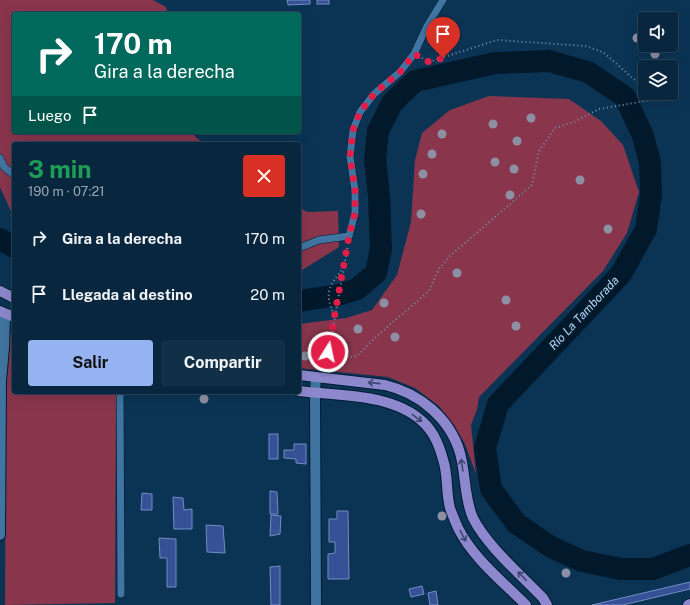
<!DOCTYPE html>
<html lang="es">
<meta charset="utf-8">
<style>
body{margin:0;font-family:"Public Sans",sans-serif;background:#112f46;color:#f1f3f6;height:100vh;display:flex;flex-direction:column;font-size:15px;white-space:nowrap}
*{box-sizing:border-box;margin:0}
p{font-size:13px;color:#98a5b0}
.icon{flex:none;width:22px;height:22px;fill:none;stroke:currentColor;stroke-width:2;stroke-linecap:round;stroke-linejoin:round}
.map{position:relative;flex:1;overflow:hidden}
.sheet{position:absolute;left:12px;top:142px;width:289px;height:252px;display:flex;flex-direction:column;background:#08273f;border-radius:4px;box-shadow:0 4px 16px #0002,0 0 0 1px #294459}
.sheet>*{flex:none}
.hud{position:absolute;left:12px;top:12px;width:289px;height:122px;border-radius:4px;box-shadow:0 4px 16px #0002,0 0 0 1px #294459;background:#00695c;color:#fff;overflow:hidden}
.fabs{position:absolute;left:638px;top:12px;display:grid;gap:8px}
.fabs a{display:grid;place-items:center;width:40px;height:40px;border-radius:4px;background:#08273f;box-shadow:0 4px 16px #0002,0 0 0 1px #294459;font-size:20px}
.pin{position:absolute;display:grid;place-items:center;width:34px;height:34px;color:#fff;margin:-41px -17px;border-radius:50% 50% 50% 0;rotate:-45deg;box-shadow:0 0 4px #0007}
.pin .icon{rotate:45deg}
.me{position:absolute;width:44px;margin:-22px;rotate:10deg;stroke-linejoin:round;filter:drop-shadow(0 0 3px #0008)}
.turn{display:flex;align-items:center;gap:14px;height:84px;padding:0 16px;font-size:18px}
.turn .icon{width:52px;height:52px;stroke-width:2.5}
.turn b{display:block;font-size:28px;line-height:34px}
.then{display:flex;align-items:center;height:38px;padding:0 16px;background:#0003;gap:8px;font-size:15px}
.round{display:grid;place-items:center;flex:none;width:42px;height:42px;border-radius:4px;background:#112f46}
.overview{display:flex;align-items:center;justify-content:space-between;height:68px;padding:0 16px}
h1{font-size:24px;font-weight:700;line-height:30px;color:#1e9e55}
.button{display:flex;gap:8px;margin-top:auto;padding:8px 16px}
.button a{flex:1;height:46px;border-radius:4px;background:#95b2f1;color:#111;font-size:16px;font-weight:700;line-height:46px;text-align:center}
.button a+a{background:#112f46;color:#f1f3f6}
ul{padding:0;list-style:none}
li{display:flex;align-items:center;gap:12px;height:56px;padding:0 16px}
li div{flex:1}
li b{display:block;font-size:15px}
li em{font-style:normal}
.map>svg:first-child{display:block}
</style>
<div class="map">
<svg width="690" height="605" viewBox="0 0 690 605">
<rect width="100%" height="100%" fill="#0b3454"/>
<g fill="#89364d">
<polygon points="0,0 153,0 166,7 168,14 14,14 14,132 190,132 204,144 14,144 14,218 0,187"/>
<polygon points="489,96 569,99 601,121 623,145 639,192 627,233 603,271 479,397 477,409 471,425 476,474 465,444 454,425 439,406 415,388 388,377 299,368 299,324 346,318 372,310 397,275 411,222 415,160 422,133 450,110"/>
<polygon points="299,208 308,212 338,211 339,247 299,272"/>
<polygon points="14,332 14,392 116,392 115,603 5,605 6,383 10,334"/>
</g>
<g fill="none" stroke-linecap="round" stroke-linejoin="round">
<g stroke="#02182b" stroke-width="22">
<polyline points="0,239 14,247"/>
<polyline points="299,301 338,295 357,289 376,273 381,249 379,196 375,159 378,131 392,103 415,81 495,63 549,61 588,72 625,97 643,136 650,163 651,194 646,229 621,274 498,404 485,448 491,489 516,523 551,547 582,561 621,569 653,569 690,555"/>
</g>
</g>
<g fill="#365196" stroke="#738cc4">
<polygon points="287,0 310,0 310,4 288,5"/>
<rect x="317" y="0" width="12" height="4"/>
<rect x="269" y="434" width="9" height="25"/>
<polygon points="294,444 306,444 306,464 296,463 296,459 284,458 284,450 294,450"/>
<polygon points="270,491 277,492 278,514 270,514"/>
<polygon points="142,493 152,494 152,510 141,510"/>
<polygon points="173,497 183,498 184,510 192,509 192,529 174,529"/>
<polygon points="337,511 348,511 349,579 328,579 328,554 335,553 335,542 329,542 329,519 337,519"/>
<polygon points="271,515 281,516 280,534 270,536"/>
<polygon points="206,525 223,526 225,553 207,552"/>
<polygon points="159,538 176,539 176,587 167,587 167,558 160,558"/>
<polygon points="280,566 280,605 271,605 270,567"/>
<polygon points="690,582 690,589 623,605 592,605"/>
<polygon points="422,586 424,594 411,597 409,589"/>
<polygon points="436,591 438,605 430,605 428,593"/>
</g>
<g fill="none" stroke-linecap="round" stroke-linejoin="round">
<defs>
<g id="service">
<polyline points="0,158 4,167 14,175"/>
<polyline points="299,248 319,240 349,236 355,213 355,190 350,157 353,130 360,112 374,94 400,72 414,54 427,26 443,0"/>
<polyline points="120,392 121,594"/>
</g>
<g id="minor">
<polyline points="316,377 315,393 316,605"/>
<polyline points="0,535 1,381 4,348 5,314"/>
</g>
<g id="primary">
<polyline points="0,291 14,298"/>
<polyline points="0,311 14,317"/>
<path d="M299,375L385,385C419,393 450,418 460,453C466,474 464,498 473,518C487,546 521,575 543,598L547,605"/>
<path d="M299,391C339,396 392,393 423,422C435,433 440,448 444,463C448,477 446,493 450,508C452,514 455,521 458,528C473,558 502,581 526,605"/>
<polyline points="688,605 690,604"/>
</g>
</defs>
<use href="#service" stroke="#011b31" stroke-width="8"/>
<use href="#minor" stroke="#011b31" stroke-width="12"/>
<use href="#primary" stroke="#011b31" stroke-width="12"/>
<g stroke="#7092ae" stroke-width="2" stroke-dasharray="1 3" stroke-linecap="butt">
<polyline points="422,58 429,62 497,40 585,46 603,52 645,89"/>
<polyline points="650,93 657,99"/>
<path d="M334,315C324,292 329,287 343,268"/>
<polyline points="327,361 357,356 378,335 429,291 439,269 450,256 532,185 539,151 555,128 574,122 599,109 657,99"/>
<polyline points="326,367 348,245"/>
</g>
<use href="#service" stroke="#4175a1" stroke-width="7"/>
<use href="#minor" stroke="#4175a1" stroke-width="10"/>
<use href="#primary" stroke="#8d88cd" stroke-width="10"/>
</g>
<g fill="#8c90a2">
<circle cx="637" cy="38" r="4.5"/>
<circle cx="655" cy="54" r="4.5"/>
<circle cx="531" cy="118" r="4.5"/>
<circle cx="493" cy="124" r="4.5"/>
<circle cx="442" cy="134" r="4.5"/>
<circle cx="517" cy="141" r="4.5"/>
<circle cx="432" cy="154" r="4.5"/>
<circle cx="495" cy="162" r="4.5"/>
<circle cx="514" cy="169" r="4.5"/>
<circle cx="423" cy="174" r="4.5"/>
<circle cx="580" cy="180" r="4.5"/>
<circle cx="510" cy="195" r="4.5"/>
<circle cx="421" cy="214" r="4.5"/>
<circle cx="608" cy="229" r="4.5"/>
<circle cx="457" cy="273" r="4.5"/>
<circle cx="506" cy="300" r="4.5"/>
<circle cx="384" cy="303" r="4.5"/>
<circle cx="516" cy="326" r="4.5"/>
<circle cx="358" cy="329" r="4.5"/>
<circle cx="395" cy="337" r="4.5"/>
<circle cx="305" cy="356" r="4.5"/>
<circle cx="204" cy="399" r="4.5"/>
<circle cx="442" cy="516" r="4.5"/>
<circle cx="566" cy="573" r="4.5"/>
</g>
<defs><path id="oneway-shaft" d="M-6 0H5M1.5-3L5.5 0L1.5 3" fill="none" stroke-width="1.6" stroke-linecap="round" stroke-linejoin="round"/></defs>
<g stroke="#3c476d">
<use href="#oneway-shaft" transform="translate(374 383) rotate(-174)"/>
<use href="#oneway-shaft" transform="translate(417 418) rotate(37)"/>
<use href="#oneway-shaft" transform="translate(462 465) rotate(-99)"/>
<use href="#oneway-shaft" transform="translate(463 536) rotate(62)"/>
<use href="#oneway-shaft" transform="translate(522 576) rotate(-134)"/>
</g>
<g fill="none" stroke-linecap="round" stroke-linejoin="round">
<polyline stroke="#e11d48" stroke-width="7" stroke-dasharray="0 12.6" points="328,352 349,236 355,213 355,190 350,157 353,130 360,112 374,94 400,72 414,54 429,62 443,58"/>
</g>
<g text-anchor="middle" stroke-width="4" stroke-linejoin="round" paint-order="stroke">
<g font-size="12" font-style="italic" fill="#b4d8f9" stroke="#061b2d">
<text transform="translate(584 313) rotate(-47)" y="4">Río La Tamborada</text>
</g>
</g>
</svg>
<div class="fabs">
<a><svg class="icon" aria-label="sound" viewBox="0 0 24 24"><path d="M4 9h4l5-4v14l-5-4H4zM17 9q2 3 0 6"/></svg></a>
<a><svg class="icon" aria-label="layers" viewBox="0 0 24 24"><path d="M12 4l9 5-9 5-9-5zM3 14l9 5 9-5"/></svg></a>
</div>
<div class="pin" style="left:443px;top:58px;background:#d93025"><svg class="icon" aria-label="arrive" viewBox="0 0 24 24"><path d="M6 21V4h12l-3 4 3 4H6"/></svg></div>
<svg class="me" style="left:328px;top:352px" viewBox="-20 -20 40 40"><circle r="17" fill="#e11d48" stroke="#fff" stroke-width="3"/><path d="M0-11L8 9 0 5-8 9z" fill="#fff"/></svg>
<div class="hud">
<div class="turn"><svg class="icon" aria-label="right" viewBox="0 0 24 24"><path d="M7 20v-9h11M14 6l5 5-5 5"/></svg><div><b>170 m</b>Gira a la derecha</div></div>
<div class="then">Luego<svg class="icon" aria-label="arrive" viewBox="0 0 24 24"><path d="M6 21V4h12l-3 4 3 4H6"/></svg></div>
</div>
<section class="sheet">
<div class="overview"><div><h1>3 min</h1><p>190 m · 07:21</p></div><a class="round" style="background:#d93025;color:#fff"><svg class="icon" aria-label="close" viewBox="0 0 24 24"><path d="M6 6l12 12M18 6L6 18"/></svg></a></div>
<ul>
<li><svg class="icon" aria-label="right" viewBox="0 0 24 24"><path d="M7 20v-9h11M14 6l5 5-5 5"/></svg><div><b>Gira a la derecha</b></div><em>170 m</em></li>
<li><svg class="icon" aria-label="arrive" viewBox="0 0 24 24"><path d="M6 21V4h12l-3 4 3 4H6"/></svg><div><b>Llegada al destino</b></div><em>20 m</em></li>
</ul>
<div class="button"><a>Salir</a><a>Compartir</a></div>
</section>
</div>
